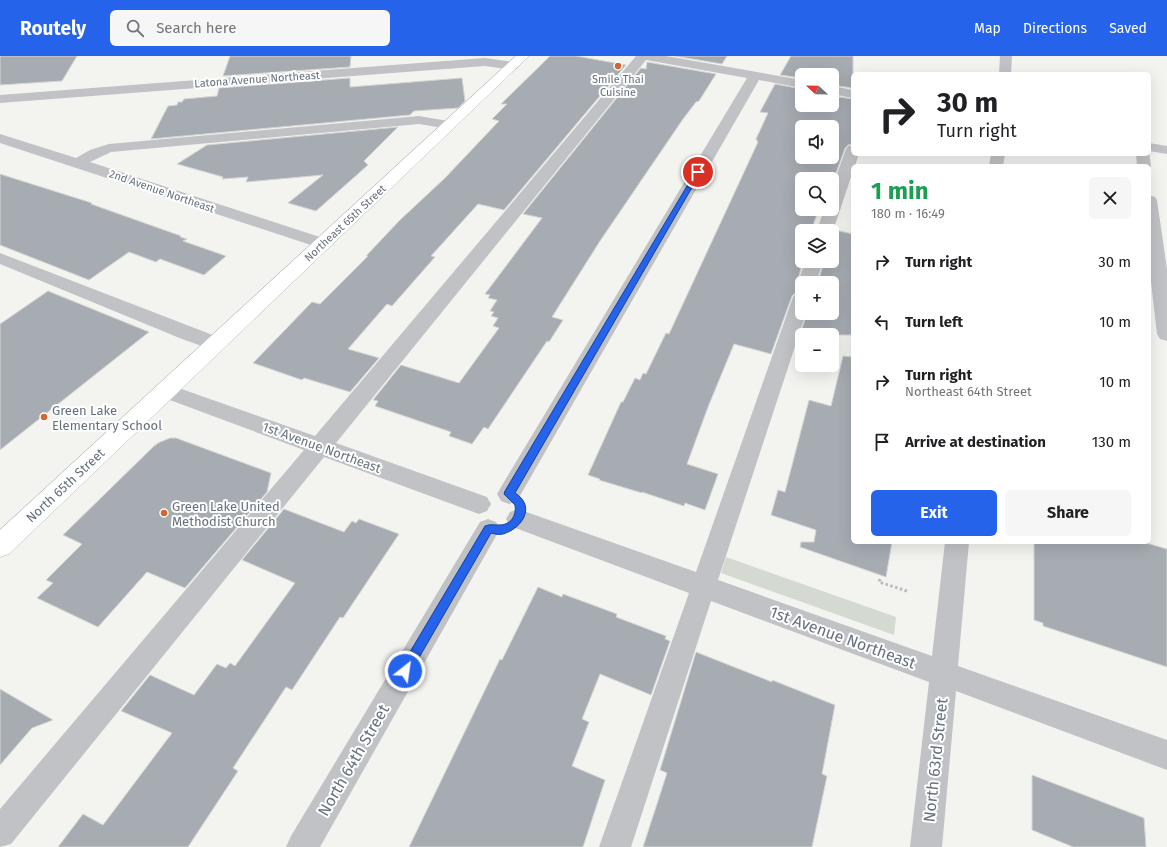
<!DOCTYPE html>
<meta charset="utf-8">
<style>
body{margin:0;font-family:"Fira Sans",sans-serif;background:#f6f6f6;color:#202124;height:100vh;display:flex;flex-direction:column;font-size:15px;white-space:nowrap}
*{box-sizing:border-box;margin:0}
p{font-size:13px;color:#757577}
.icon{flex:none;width:22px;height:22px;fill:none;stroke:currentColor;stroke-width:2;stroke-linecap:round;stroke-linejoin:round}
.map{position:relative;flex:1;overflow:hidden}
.drawer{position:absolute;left:851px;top:108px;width:300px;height:380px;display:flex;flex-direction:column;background:#fff;border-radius:6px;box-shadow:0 4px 16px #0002}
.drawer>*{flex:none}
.top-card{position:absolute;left:851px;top:16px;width:300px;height:84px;border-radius:6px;box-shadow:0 4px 16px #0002;background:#fff;color:#202124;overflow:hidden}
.needle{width:26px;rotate:292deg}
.buttons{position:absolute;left:795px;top:12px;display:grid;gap:8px}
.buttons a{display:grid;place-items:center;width:44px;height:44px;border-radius:6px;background:#fff;box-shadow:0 4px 16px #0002;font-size:20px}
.pin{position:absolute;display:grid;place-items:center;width:34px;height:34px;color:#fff;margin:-17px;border:2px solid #fff;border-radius:50%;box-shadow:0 1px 4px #0007}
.me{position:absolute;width:44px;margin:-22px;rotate:30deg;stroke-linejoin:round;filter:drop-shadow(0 0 3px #0008)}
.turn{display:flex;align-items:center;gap:14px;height:84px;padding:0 20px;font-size:18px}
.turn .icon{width:52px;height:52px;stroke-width:2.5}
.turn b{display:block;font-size:28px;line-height:34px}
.round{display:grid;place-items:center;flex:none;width:42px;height:42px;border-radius:6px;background:#f6f6f6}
.overview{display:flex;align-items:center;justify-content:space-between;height:68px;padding:0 20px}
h1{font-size:24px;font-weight:700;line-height:30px;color:#1e9e55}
.cta{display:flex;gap:8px;margin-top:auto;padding:8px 20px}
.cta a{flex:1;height:46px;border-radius:6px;background:#2563eb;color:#fff;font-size:16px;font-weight:700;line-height:46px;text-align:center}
.cta a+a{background:#f6f6f6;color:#202124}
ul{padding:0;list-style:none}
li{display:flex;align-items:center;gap:12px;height:60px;padding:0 20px}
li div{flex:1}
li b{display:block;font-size:15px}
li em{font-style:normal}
header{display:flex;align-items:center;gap:24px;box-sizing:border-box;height:56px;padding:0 20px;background:#2563eb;color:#fff}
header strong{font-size:19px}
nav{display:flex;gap:22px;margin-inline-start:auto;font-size:14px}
.search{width:280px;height:36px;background:#f6f6f6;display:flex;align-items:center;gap:10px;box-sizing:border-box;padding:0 14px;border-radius:6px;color:#757577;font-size:15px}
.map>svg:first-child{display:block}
</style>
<header>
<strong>Routely</strong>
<div class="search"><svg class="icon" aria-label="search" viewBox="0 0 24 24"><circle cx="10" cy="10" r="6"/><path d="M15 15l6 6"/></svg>Search here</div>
<nav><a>Map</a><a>Directions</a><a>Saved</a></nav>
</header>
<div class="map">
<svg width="1167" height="791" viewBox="0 0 1167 791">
<rect width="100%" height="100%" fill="#f3f4f0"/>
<polygon fill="#d4dad2" points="726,501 896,561 894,579 721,517"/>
<g fill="#a6acb2" stroke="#d5d5d3" fill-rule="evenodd">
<polygon points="0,0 77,0 62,25 0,29"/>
<polygon points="230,0 351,0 350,11 223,20"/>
<polygon points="550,0 576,0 626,9 504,154 478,148 431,200 435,201 392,250 387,248 348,293 379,302 350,336 304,322 302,324 253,307 312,246 320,248 368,200 366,200 399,165 445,122 499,65 492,63 507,48 501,48"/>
<polygon points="675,0 727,0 722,8"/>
<polygon points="791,0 853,0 853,32 832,29 832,19 802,19 802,22 780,19"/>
<polygon points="647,6 716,18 699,45 696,46 683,63 600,185 552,261 563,264 549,286 547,285 488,373 484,371 472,388 449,380 451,376 375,350 378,345 373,344 401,309 459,327 499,272 493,270 498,262 491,260 494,256 490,255 497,244 488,242 490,239 485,238 542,162 523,158 641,12 646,13"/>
<polygon points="350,22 350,31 462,22 465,45 458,52 414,55 410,59 151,83 168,50 177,49 178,46 182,46 184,43 217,40 219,32"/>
<path d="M775,28L802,33V49H832V40L853,43V88L848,89L845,92L834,123H802V153H819L813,169L817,170L816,175H802V205H803L797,227L802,234L796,236L792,240L771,298L734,288L708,351L687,408L718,418L705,454L685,447L684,450L642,436V437L599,424L600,423L588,419L621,346H623L635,322L640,324L643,317L646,318L666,277L669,278L758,86L756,83L768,57L760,56ZM802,71H832V101H802Z"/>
<polygon points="398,71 364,105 368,109 316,155 288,147 323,119 246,126 248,121 222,123 223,121 177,108 207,89"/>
<polygon points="0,118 92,147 91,148 181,180 180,181 187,183 183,185 226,200 204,219 160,203 156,206 129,196 89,224 0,189"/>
<polygon points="835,174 853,178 853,279 800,279 807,257 832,257 832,227 818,227 824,205 832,205 832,178"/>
<polygon points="48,235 149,276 0,394 0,268"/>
<polygon points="843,300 853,301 853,486 892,486 886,521 800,491 801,486 814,486 816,474 771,459 778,434 785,436 809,344 831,350"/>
<polygon points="170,382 176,382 271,417 267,436 185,532 147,516 98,571 37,542 53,527 46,524 82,488 63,479 153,391 158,387"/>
<polygon points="284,453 344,476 352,465 356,467 359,463 399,478 343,562 340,561 292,634 286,631 233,712 238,715 188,791 58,791 83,758 103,769 172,677 121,655 150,619 194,639 217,608 226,612 230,607 235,610 295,527 242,504"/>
<polygon points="1034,486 1143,486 1167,493 1167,611 1043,570 1043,567 1034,564"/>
<polygon points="538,531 562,541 563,538 617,558 616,561 666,580 665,583 670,585 651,639 600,618 582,663 589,666 572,710 605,724 583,791 409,791 500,603 502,604"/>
<polygon points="696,596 772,626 772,624 835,649 822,718 827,720 812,791 643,791 667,717 660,714"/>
<polygon points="0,633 53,664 32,672 0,709"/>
<polygon points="1032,719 1144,762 1146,791 1073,791 1032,774"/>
</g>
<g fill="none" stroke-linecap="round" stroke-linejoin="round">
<defs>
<polygon id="major" points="516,0 529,0 9,498 0,501 0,474"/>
</defs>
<use href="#major" stroke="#b1b4b8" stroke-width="1"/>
<polyline stroke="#b7b9bc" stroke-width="3" stroke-dasharray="2.5 2.5" stroke-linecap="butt" points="880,523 879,526 907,535"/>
<g fill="#c0c2c5" fill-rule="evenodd">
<polygon points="636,0 666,0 802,24 802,32 759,24 517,445 509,448 501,445 497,438 501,431 747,22 646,4 336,387 487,441 491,448 487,455 479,458 324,401 11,788 0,791 0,753 304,394 159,340 156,335 159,330 166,327 173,330 315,380"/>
<polygon points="1000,0 1012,0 1011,18 999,18"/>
<polygon points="485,2 513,6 517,7 519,10 517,13 513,14 485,10 0,47 0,39"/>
<polygon points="832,30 853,34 853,42 832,38"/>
<polygon points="419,60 454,66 456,69 454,72 449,73 419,68 111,96 90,106 329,184 331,188 329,192 323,193 0,87 0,78 76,102 90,94 109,88"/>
<polygon points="1149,87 1167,90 1167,98 1149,95"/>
<polygon points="853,89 853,98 859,98 855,110 853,110 853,115 833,175 832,177 832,175 817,175 824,153 832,153 832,132 846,93 848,90"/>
<polygon points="1149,96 1151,110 1149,113 1149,110 1137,110 1136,98 1149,98"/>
<polygon points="991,98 1005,98 1003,110 989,110"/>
<polygon points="1149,139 1155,141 1157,144 1167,213 1167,285 1160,283 1157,278 1149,209"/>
<polygon points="0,197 223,283 226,288 223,293 216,295 182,283 0,208"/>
<polygon points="805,205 823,205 816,227 802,227 802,231 798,227"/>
<polygon points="802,235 802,257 806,257 718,524 932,600 945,486 969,486 958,610 1167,684 1167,714 956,635 942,791 910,791 929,626 711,545 631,791 599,791 689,537 510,470 506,463 510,456 518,453 696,516 793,241 796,237"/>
<polygon points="488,463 496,466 500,473 496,480 320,791 286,791 291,780 480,466"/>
</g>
<use href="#major" fill="#fff" fill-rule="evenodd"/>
</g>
<path fill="#2563eb" stroke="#184099" d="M696,115L701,116L515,437C536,450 523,472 503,478C499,479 495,478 491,477L409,619L405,621L401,619L399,615L401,611L485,470C490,468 493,469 498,469C510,470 517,460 515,449L504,438L505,435Z"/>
<g fill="#d16833" stroke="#fff" stroke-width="1.5">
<circle cx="618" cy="10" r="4"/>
<circle cx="44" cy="361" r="4"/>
<circle cx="164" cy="457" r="4"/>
</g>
<g text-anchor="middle" stroke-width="4" stroke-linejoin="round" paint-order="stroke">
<g font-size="11" fill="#66717e" stroke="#fff">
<text transform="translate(257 23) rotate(-4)" y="4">Latona Avenue Northeast</text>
<text transform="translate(162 135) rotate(19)" y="4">2nd Avenue Northeast</text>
<text transform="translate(345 167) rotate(-43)" y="4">Northeast 65th Street</text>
</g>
<g font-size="11" fill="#66717e" stroke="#fff">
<text x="618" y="27">Smile Thai<tspan x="618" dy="13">Cuisine</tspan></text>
</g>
<g font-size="13" fill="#66717e" stroke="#fff" text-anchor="start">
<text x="52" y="359">Green Lake<tspan x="52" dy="15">Elementary School</tspan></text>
<text x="172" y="455">Green Lake United<tspan x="172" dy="15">Methodist Church</tspan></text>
</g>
<g font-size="13" fill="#66717e" stroke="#fff">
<text transform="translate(322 391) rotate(20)" y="5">1st Avenue Northeast</text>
<text transform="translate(65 429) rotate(-43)" y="5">North 65th Street</text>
</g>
<g font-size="16" fill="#66717e" stroke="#fff">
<text transform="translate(843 581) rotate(20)" y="6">1st Avenue Northeast</text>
<text transform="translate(353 704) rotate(-60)" y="6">North 64th Street</text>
<text transform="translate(935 704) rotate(-84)" y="6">North 63rd Street</text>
</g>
</g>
</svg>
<div class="buttons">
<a><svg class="needle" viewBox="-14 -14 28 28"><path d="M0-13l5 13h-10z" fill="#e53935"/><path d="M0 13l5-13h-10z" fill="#757577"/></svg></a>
<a><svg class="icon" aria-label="sound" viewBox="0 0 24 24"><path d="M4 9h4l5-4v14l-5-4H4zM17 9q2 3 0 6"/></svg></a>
<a><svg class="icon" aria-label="search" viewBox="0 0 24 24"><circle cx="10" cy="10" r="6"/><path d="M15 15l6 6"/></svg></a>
<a><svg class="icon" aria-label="layers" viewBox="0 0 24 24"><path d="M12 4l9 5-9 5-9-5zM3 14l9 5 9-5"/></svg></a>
<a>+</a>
<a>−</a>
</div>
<div class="pin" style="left:698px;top:116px;background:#d93025"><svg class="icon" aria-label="arrive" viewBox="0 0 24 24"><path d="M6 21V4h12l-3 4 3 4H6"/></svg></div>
<svg class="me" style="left:405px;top:615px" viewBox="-20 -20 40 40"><circle r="17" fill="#2563eb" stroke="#fff" stroke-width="3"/><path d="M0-11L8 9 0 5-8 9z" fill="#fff"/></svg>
<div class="top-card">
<div class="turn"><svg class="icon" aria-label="right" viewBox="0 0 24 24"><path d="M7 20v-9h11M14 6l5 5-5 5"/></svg><div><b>30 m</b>Turn right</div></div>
</div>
<section class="drawer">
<div class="overview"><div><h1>1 min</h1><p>180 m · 16:49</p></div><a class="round"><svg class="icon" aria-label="close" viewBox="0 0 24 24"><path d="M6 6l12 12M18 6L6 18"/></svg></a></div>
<ul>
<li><svg class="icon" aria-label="right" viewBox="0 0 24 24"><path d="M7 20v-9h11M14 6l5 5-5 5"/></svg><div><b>Turn right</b></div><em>30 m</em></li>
<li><svg class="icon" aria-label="left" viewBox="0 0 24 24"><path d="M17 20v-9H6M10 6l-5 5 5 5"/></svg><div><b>Turn left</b></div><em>10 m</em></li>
<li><svg class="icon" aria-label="right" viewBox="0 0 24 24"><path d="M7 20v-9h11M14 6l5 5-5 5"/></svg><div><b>Turn right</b><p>Northeast 64th Street</p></div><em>10 m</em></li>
<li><svg class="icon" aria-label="arrive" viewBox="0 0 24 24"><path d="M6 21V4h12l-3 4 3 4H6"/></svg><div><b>Arrive at destination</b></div><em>130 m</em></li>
</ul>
<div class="cta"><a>Exit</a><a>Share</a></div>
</section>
</div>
